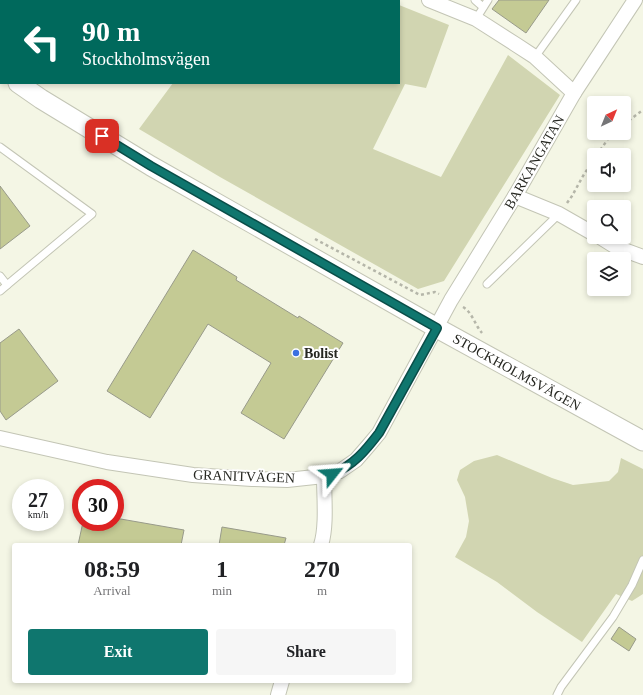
<!DOCTYPE html>
<meta charset="utf-8">
<style>
body{margin:0;font-family:"Times New Roman",serif;background:#f6f6f6;color:#202124;height:100vh;display:flex;flex-direction:column;font-size:15px;white-space:nowrap}
*{box-sizing:border-box;margin:0}
p{font-size:13px;color:#757577}
.icon{flex:none;width:22px;height:22px;fill:none;stroke:currentColor;stroke-width:2;stroke-linecap:round;stroke-linejoin:round}
.map{position:relative;flex:1;overflow:hidden}
.panel{position:absolute;left:12px;top:543px;width:400px;height:140px;display:flex;flex-direction:column;background:#fff;border-radius:4px;box-shadow:0 2px 6px #0003}
.panel>*{flex:none}
.guide{position:absolute;left:0px;top:0px;width:400px;height:84px;box-shadow:0 2px 6px #0003;background:#00695c;color:#fff;overflow:hidden}
.needle{width:26px;rotate:43deg}
.tools{position:absolute;left:587px;top:96px;display:grid;gap:8px}
.tools a{display:grid;place-items:center;width:44px;height:44px;border-radius:4px;background:#fff;box-shadow:0 2px 6px #0003;font-size:20px}
.speed{position:absolute;left:12px;top:479px;display:flex;gap:8px;font-size:20px;font-weight:700;text-align:center}
.speed>*{display:grid;place-content:center;width:52px;height:52px;border-radius:50%;background:#fff;box-shadow:0 2px 6px #0003;line-height:1}
.speed small{font-size:10px;font-weight:400}
.speed .limit{border:6px solid #d22;background:#fff;color:#111}
.pin{position:absolute;display:grid;place-items:center;width:34px;height:34px;color:#fff;margin:-17px;border-radius:8px;box-shadow:0 2px 6px #0006}
.me{position:absolute;width:44px;margin:-22px;rotate:62deg;stroke-linejoin:round;filter:drop-shadow(0 0 3px #0008)}
.turn{display:flex;align-items:center;gap:14px;height:84px;padding:0 16px;font-size:18px}
.turn .icon{width:52px;height:52px;stroke-width:2.5}
.turn b{display:block;font-size:28px;line-height:34px}
.eta{display:flex;justify-content:space-evenly;align-items:center;height:68px;text-align:center}
.eta b{font-size:24px;font-weight:700;line-height:28px}
.action{display:flex;gap:8px;margin-top:auto;padding:8px 16px}
.action a{flex:1;height:46px;border-radius:4px;background:#0f766e;color:#fff;font-size:16px;font-weight:700;line-height:46px;text-align:center}
.action a+a{background:#f6f6f6;color:#202124}
.map>svg:first-child{display:block}
</style>
<div class="map">
<svg width="643" height="695" viewBox="0 0 643 695">
<rect width="100%" height="100%" fill="#f4f6e5"/>
<g fill="#d1d5b1">
<polygon points="223,0 388,0 390,1 223,1"/>
<polygon points="399,5 449,25 426,88 405,84 373,149 441,177 508,55 560,95 444,281 418,289 220,177 139,129 173,83 399,83"/>
<polygon points="497,455 552,478 573,485 609,481 618,472 621,458 643,469 643,594 632,601 616,594 582,642 537,612 497,582 455,557 466,537 469,521 465,497 457,480 460,470 474,461"/>
</g>
<g fill="#c4ca94" stroke="#989a8a">
<polygon points="45,0 119,0 118,1 46,1"/>
<polygon points="499,0 549,0 526,33 492,9"/>
<polygon points="0,186 30,226 0,249"/>
<polygon points="193,250 237,277 236,280 298,318 299,316 343,343 284,439 241,413 271,363 208,324 150,418 107,391"/>
<polygon points="19,329 58,381 6,420 0,411 0,343"/>
<polygon points="115,518 184,530 181,545 78,545 83,522 115,522"/>
<polygon points="222,527 286,538 284,545 219,545"/>
<polygon points="619,627 636,639 629,651 611,639"/>
</g>
<g fill="none" stroke-linecap="round" stroke-linejoin="round">
<defs>
<g id="lane">
<polyline points="475,0 483,7"/>
<polyline points="476,19 488,0"/>
<polyline points="535,57 576,0"/>
<polyline points="0,147 92,214 7,285 0,276"/>
<polyline points="487,284 559,214"/>
<polyline points="0,291 7,285"/>
<polyline points="557,695 561,687 613,617 632,585 643,560"/>
</g>
<g id="street">
<polyline points="429,0 476,19 515,44 535,57 574,93"/>
<polyline points="515,196 559,214 594,234"/>
<polyline points="600,237 616,247 643,257"/>
<polyline points="0,438 107,462 193,475 252,479 287,480 324,476 340,471 356,460 369,445 379,433 451,300 515,196 574,93 635,0"/>
<path d="M321,545C327,526 324,497 324,476"/>
<polyline points="278,695 282,681"/>
</g>
<g id="secondary">
<polyline points="0,71 1,71"/>
<polyline points="18,83 41,99 151,166 437,328 643,441"/>
</g>
</defs>
<use href="#lane" stroke="#c3c5b5" stroke-width="9"/>
<use href="#street" stroke="#c3c5b5" stroke-width="16"/>
<use href="#secondary" stroke="#c3c5b5" stroke-width="21"/>
<g stroke="#b5b6a9" stroke-width="2.5" stroke-dasharray="3 3" stroke-linecap="butt">
<polyline points="0,50 1,50"/>
<polyline points="624,124 643,110"/>
<polyline points="597,155 612,133"/>
<polyline points="567,203 572,196 583,176 594,159"/>
<polyline points="315,239 420,295 435,292 439,294"/>
<path d="M463,307C472,312 475,325 482,333"/>
</g>
<use href="#lane" stroke="#fff" stroke-width="7"/>
<use href="#street" stroke="#fff" stroke-width="14"/>
<use href="#secondary" stroke="#fff" stroke-width="19"/>
</g>
<g fill="none" stroke-linecap="round" stroke-linejoin="round">
<defs>
<path id="route" d="M102,136L151,166L437,328L379,433C366,450 353,466 332,474"/>
</defs>
<use href="#route" stroke="#0a4d48" stroke-width="10"/>
<use href="#route" stroke="#0f766e" stroke-width="7"/>
</g>
<circle fill="#3b70e0" stroke="#fff" stroke-width="1.5" cx="296" cy="353" r="4"/>
<g text-anchor="middle" stroke-width="4" stroke-linejoin="round" paint-order="stroke">
<g font-size="14" fill="#262721" stroke="#fff">
<text transform="translate(534 162) rotate(-60)" y="5">BARKANGATAN</text>
<text transform="translate(517 372) rotate(29)" y="5">STOCKHOLMSVÄGEN</text>
<text transform="translate(244 476) rotate(2)" y="5">GRANITVÄGEN</text>
</g>
<g font-size="14" font-weight="bold" fill="#262721" stroke="#fff" text-anchor="start">
<text x="304" y="358">Bolist</text>
</g>
</g>
</svg>
<div class="tools">
<a><svg class="needle" viewBox="-14 -14 28 28"><path d="M0-13l5 13h-10z" fill="#e53935"/><path d="M0 13l5-13h-10z" fill="#757577"/></svg></a>
<a><svg class="icon" aria-label="sound" viewBox="0 0 24 24"><path d="M4 9h4l5-4v14l-5-4H4zM17 9q2 3 0 6"/></svg></a>
<a><svg class="icon" aria-label="search" viewBox="0 0 24 24"><circle cx="10" cy="10" r="6"/><path d="M15 15l6 6"/></svg></a>
<a><svg class="icon" aria-label="layers" viewBox="0 0 24 24"><path d="M12 4l9 5-9 5-9-5zM3 14l9 5 9-5"/></svg></a>
</div>
<div class="speed"><div>27<small>km/h</small></div><div class="limit">30</div></div>
<div class="pin" style="left:102px;top:136px;background:#d93025"><svg class="icon" aria-label="arrive" viewBox="0 0 24 24"><path d="M6 21V4h12l-3 4 3 4H6"/></svg></div>
<svg class="me" style="left:332px;top:474px" viewBox="-20 -20 40 40"><path d="M0-17L14 15 0 8-14 15z" fill="#0f766e" stroke="#fff" stroke-width="4"/></svg>
<div class="guide">
<div class="turn"><svg class="icon" aria-label="left" viewBox="0 0 24 24"><path d="M17 20v-9H6M10 6l-5 5 5 5"/></svg><div><b>90 m</b>Stockholmsvägen</div></div>
</div>
<section class="panel">
<div class="eta">
<div><b>08:59</b><p>Arrival</p></div>
<div><b>1</b><p>min</p></div>
<div><b>270</b><p>m</p></div>
</div>
<div class="action"><a>Exit</a><a>Share</a></div>
</section>
</div>
